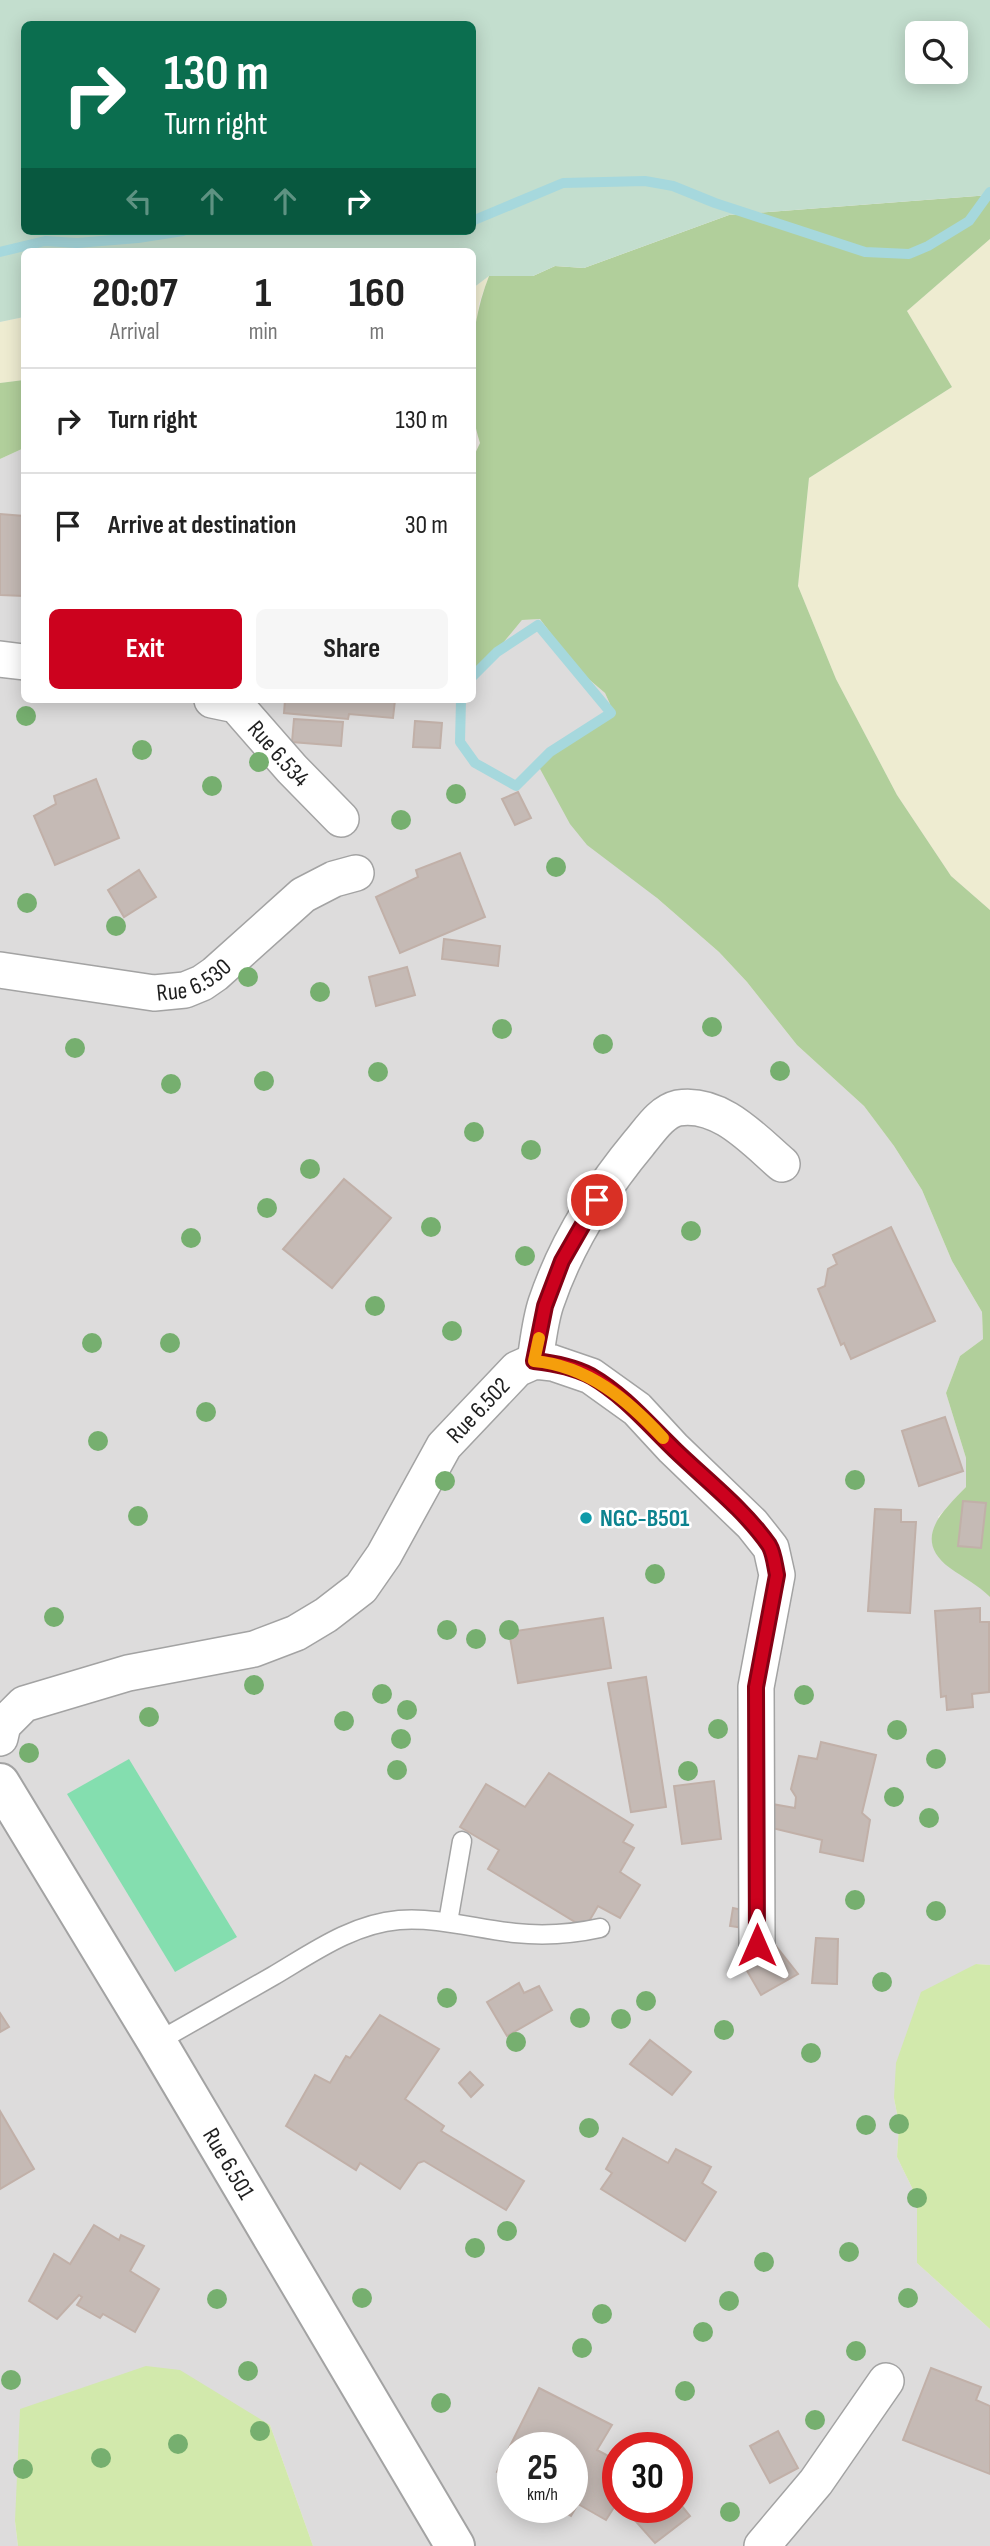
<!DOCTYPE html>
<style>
body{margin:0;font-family:"Sofia Sans Condensed",sans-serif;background:#f6f6f6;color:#222;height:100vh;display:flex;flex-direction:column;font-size:26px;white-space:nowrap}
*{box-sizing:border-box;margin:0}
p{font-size:23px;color:#767676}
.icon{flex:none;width:38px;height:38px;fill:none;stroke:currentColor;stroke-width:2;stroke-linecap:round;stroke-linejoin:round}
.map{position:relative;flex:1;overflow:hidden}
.drawer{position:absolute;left:21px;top:248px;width:455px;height:455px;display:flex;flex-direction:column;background:#fff;border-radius:10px;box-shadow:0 4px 18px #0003}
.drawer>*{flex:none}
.banner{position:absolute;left:21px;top:21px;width:455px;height:214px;border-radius:10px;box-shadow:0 4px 18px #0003;background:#0b6e4f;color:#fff;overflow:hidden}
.fabs{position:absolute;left:905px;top:21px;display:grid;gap:14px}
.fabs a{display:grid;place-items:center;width:63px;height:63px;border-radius:10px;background:#fff;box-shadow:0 4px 18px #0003;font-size:35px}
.speed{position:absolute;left:497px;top:2432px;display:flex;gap:14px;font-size:35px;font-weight:700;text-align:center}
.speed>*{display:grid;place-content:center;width:91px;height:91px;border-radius:50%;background:#fff;box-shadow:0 4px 18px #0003;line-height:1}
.speed small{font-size:18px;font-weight:400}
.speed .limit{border:10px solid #d22;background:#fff;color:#111}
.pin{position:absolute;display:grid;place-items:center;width:60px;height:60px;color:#fff;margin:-30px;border:4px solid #fff;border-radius:50%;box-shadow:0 2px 7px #0007}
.me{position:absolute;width:77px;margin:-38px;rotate:0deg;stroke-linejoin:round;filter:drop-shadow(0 0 5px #0008)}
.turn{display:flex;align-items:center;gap:24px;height:147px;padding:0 28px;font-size:32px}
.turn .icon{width:91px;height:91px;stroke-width:2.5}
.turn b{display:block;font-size:49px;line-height:60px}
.lanes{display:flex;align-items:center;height:66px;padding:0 28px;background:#0003;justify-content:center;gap:35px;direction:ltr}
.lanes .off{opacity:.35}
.eta{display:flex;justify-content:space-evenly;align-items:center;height:119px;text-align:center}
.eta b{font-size:42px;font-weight:700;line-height:49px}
.action{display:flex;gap:14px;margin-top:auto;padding:14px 28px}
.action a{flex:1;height:80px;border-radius:10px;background:#cc021e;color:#fff;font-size:28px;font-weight:700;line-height:80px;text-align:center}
.action a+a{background:#f6f6f6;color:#222}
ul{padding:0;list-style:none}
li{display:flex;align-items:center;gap:21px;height:105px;padding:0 28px;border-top:2px solid #e0e0e0}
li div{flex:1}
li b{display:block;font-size:26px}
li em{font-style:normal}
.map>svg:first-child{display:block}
</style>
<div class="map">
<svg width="990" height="2546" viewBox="0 0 990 2546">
<rect width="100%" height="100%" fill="#f0ebe6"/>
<path fill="#dddcdc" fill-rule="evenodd" d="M24,448V700H472L473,669L493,655L522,620L540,619L578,670L605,693L610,704L605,714L552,749L657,898L719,952L747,982L797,1045L864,1106L894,1146L922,1190L952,1261L982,1312L983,1339L960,1356L946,1393L966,1458V1487L938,1517L982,1588L990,1597V1965L976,1964L894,2098L899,2124L897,2157L917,2198V2263L990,2329V2546H313L270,2425L15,2521L18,2546H0V459ZM513,2448H572V2508H513ZM618,2448H677V2508H618Z"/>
<g fill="#eeecd1">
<polygon points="990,239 990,910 951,876 897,795 836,679 798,586 809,478 952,387 907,311"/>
<polygon points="489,276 479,303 473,352 473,288"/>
<polygon points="24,317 24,380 0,383 0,322"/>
</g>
<g fill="#d2e9ac">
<polygon points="976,1964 990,1965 990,2329 917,2263 917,2198 897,2157 899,2124 894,2098 896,2063 921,1992"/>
<polygon points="146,2366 180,2370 270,2425 313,2546 18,2546 15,2521 20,2409"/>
</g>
<g fill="#b1cf9b">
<path d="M990,195V239L907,311L952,387L809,478L798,586L836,679L897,795L951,876L990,910V1597C978,1585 964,1578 950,1568C911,1539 943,1511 966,1487V1458L946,1393L960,1356L983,1339L982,1312L952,1261L922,1190L894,1146L864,1106L797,1045L747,982L719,952L657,898L587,845L570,824L539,767L552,750L605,714L610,704L605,693L578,670L540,619L522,620L493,655L473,669L472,460L480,443C464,393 470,324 489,276H533L555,266L584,268L729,215Z"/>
<polygon points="24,380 24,448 0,459 0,383"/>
</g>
<path fill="#c3dece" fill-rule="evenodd" d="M0,0H990V195L729,215L584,268L555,266L533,276H489L473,288L472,252H24V317L0,322ZM24,24H472V231H24ZM917,33H956V72H917Z"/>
<polygon fill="#84deaf" points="129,1759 237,1937 175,1972 67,1794"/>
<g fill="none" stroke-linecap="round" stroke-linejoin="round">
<g stroke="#a6d8dd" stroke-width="10">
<polyline points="472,221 563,183 645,181 673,186 715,203 865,252 909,254 928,246 969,221 990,192"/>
<polyline points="0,252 45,241 77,243 138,238 183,231"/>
<polyline points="461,700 460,742 475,763 516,786 550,752 611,713 538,625 497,652 472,677"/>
</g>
</g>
<g fill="#c5bab5" stroke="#c1b0a8" stroke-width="2">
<polygon points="0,514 24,516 24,596 0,595"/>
<polygon points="285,700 395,700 393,718 349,714 348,719 284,713"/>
<polygon points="294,719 343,722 341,746 292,742"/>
<polygon points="415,721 442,723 440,748 413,747"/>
<polygon points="96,779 119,838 55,865 34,816 56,804 54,796"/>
<polygon points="518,792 531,818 515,825 502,799"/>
<polygon points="460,853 485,917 400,953 376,897 418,877 416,870"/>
<polygon points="139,870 156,897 124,917 108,890"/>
<polygon points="444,939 500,946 498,966 442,959"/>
<polygon points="407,967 415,995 376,1006 369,977"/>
<polygon points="344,1179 391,1218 332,1288 283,1249"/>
<polygon points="891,1227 935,1321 851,1359 844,1343 841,1345 818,1289 825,1286 828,1269 837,1264 833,1255"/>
<polygon points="945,1417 963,1471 919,1486 902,1431"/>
<polygon points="963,1501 986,1503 981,1548 958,1546"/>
<polygon points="875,1509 901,1510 901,1522 916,1522 910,1613 868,1611"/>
<polygon points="980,1608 980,1622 989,1622 989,1692 972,1694 973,1707 947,1710 946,1696 941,1697 935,1611"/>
<polygon points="603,1618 611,1668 518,1683 509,1632"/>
<polygon points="646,1677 666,1807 631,1812 608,1683"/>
<polygon points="821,1742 876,1755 862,1813 870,1820 863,1861 820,1852 822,1840 768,1827 772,1804 795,1808 796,1797 791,1789 799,1756 817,1759"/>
<polygon points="549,1773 633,1825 623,1842 634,1848 620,1872 640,1885 620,1918 598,1906 585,1928 488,1869 499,1850 460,1827 486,1784 525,1807"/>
<polygon points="714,1781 721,1839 682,1844 674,1786"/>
<polygon points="733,1908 747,1911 744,1928 730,1926"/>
<polygon points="816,1938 838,1939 837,1984 812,1983"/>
<polygon points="772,1941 798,1974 761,1995 742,1962"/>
<polygon points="519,1983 524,1993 539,1986 552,2010 507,2036 487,2002"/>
<polygon points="0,2013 9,2027 0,2032"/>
<polygon points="380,2015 439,2049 405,2099 444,2126 441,2131 524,2181 506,2210 424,2161 418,2163 400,2189 360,2163 356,2170 286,2126 315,2075 330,2083 346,2056 350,2058"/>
<polygon points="650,2040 691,2072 672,2095 630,2064"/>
<polygon points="470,2072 483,2085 471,2097 459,2083"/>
<polygon points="0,2111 34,2169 0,2189"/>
<polygon points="623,2138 668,2163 676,2149 711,2167 702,2183 716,2192 685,2241 601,2189 612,2173 606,2169"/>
<polygon points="94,2225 119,2240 121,2235 144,2246 130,2271 159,2289 135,2332 103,2314 100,2318 77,2305 82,2297 79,2295 57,2319 29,2301 54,2254 70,2264"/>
<polygon points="931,2368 981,2387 976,2400 990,2406 990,2474 903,2440"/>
<polygon points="539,2388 612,2425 597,2450 618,2461 618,2501 606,2520 578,2504 571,2516 557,2508 572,2508 572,2448 513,2448 513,2482 497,2472"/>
<polygon points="778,2431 798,2468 770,2483 750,2446"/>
<polygon points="677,2500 690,2516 655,2543 624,2508 677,2508"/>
</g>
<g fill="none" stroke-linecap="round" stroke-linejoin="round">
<defs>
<g id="service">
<polyline points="448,1922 462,1841"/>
<path d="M157,2042C196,2020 234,1998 273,1976C312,1953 352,1924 399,1920C438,1917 477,1929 515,1933C544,1936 573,1934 600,1928"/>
</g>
<g id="minor">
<polyline points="0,659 24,662"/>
<path id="s1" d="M212,700L236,705L292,769L341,819"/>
<path id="s2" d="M0,970L154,993L185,990L202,983L215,974L303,895L334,879L356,873"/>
<path d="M535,1361C538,1342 540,1321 546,1303C566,1244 600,1190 639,1143C650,1130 661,1112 678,1108C720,1101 754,1140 782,1164"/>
<path id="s3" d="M0,1738L3,1725L24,1704L128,1673L254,1649L296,1633L326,1615L361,1588L384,1555L444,1446L517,1369L535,1361L553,1363L591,1376L637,1409L673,1448L752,1524L771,1548L777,1575L756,1687L757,1945"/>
<polyline points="762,2546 816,2482 886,2381"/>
</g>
<g id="tertiary">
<path id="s4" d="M0,1783L157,2042L455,2546"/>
</g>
</defs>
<use href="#service" stroke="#a3a3a3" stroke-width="21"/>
<use href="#minor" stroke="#a3a3a3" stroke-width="38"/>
<use href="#tertiary" stroke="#a3a3a3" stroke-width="42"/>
<use href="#service" stroke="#fff" stroke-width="18"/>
<use href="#minor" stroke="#fff" stroke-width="35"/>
<use href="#tertiary" stroke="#fff" stroke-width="38"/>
</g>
<g fill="#76af6f">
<circle cx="26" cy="716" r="10"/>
<circle cx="142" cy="750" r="10"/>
<circle cx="259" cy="762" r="10"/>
<circle cx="212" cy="786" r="10"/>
<circle cx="456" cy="794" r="10"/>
<circle cx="401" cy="820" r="10"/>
<circle cx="556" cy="867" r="10"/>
<circle cx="27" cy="903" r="10"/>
<circle cx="116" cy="926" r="10"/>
<circle cx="248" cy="977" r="10"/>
<circle cx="320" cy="992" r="10"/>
<circle cx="712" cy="1027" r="10"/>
<circle cx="502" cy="1029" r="10"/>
<circle cx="603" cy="1044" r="10"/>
<circle cx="75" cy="1048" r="10"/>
<circle cx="780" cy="1071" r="10"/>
<circle cx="378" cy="1072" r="10"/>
<circle cx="264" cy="1081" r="10"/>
<circle cx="171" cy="1084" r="10"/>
<circle cx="474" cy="1132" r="10"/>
<circle cx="531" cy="1150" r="10"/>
<circle cx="310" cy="1169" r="10"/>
<circle cx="267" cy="1208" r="10"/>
<circle cx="431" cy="1227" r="10"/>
<circle cx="691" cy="1231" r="10"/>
<circle cx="191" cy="1238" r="10"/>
<circle cx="525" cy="1256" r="10"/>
<circle cx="375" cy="1306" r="10"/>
<circle cx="452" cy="1331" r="10"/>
<circle cx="92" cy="1343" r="10"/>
<circle cx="170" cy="1343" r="10"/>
<circle cx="206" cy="1412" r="10"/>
<circle cx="98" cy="1441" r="10"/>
<circle cx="855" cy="1480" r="10"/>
<circle cx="445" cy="1481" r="10"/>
<circle cx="138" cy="1516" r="10"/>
<circle cx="655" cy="1574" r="10"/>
<circle cx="54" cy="1617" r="10"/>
<circle cx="447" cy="1630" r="10"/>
<circle cx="509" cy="1630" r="10"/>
<circle cx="476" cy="1639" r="10"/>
<circle cx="254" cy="1685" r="10"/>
<circle cx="382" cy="1694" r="10"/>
<circle cx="804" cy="1695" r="10"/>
<circle cx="407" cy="1710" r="10"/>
<circle cx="149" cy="1717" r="10"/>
<circle cx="344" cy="1721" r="10"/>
<circle cx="718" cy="1729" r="10"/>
<circle cx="897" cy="1730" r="10"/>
<circle cx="401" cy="1739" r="10"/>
<circle cx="29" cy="1753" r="10"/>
<circle cx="936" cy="1759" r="10"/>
<circle cx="397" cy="1770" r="10"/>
<circle cx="688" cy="1771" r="10"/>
<circle cx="894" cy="1797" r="10"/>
<circle cx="929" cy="1818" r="10"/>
<circle cx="855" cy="1900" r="10"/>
<circle cx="936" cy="1911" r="10"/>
<circle cx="882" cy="1982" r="10"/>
<circle cx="447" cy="1998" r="10"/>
<circle cx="646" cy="2001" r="10"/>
<circle cx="580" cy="2018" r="10"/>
<circle cx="621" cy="2019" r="10"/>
<circle cx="724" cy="2030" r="10"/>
<circle cx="516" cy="2042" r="10"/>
<circle cx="811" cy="2053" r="10"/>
<circle cx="899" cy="2124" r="10"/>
<circle cx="866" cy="2125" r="10"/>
<circle cx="589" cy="2128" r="10"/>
<circle cx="917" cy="2198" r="10"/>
<circle cx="507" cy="2231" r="10"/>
<circle cx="475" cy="2248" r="10"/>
<circle cx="849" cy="2252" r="10"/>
<circle cx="764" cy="2262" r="10"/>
<circle cx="362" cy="2298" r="10"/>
<circle cx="908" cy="2298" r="10"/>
<circle cx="217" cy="2299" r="10"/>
<circle cx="729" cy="2301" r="10"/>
<circle cx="602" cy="2314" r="10"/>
<circle cx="703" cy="2332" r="10"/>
<circle cx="582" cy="2348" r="10"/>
<circle cx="856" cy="2351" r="10"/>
<circle cx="248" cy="2371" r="10"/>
<circle cx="11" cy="2380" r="10"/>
<circle cx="685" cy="2391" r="10"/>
<circle cx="441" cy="2403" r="10"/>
<circle cx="815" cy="2420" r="10"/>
<circle cx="260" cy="2431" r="10"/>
<circle cx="178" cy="2444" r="10"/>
<circle cx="101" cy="2458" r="10"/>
<circle cx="23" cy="2469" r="10"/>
<circle cx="730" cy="2512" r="10"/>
</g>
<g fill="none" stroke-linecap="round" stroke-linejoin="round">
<defs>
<path id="route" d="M597,1200L562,1261L545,1306L534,1361C553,1363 574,1367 591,1376C624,1395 648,1424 675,1450C706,1480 744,1509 769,1545C774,1553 775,1566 777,1575L756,1687L757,1945"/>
</defs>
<use href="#route" stroke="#850114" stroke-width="18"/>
<use href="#route" stroke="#cc021e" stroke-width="12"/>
<path stroke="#f59e0b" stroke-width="12" d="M539,1338L534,1361C588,1366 628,1400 663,1438"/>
</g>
<circle fill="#0f9aa8" stroke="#fff" stroke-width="2.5" cx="586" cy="1518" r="7"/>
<g text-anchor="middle" stroke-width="5" stroke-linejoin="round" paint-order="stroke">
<g font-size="24" fill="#1f1f1f" stroke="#fff">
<text dy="8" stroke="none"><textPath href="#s1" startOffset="89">Rue 6.534</textPath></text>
<text dy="8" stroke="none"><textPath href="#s2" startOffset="198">Rue 6.530</textPath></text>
<text dy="8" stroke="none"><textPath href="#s3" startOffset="618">Rue 6.502</textPath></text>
<text dy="8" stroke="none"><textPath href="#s4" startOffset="444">Rue 6.501</textPath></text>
</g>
<g font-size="24" font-weight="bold" fill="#0d838f" stroke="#fff" text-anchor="start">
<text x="600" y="1526">NGC-B501</text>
</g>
</g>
</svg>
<div class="fabs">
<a><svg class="icon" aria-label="search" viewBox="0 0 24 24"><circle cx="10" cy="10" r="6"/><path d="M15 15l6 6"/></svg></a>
</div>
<div class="speed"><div>25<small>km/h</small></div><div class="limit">30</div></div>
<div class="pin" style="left:597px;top:1200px;background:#d93025"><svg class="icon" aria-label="arrive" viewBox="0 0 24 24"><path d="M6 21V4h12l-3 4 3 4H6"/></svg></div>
<svg class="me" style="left:757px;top:1945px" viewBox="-20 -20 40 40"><path d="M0-17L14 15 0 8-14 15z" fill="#cc021e" stroke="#fff" stroke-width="4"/></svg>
<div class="banner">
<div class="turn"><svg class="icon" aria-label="right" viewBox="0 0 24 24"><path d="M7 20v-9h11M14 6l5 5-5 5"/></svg><div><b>130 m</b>Turn right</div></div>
<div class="lanes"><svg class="icon off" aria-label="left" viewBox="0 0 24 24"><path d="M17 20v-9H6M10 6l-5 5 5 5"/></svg><svg class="icon off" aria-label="ahead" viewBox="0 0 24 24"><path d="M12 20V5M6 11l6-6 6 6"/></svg><svg class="icon off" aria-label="ahead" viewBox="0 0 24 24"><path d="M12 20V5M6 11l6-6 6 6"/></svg><svg class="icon" aria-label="right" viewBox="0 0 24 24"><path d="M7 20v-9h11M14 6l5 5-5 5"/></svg></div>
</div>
<section class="drawer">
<div class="eta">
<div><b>20:07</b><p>Arrival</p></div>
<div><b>1</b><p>min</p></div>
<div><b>160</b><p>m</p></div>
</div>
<ul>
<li><svg class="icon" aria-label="right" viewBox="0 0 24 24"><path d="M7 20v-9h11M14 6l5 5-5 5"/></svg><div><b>Turn right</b></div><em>130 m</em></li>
<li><svg class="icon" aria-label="arrive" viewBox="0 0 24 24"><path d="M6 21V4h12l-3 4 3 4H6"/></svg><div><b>Arrive at destination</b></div><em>30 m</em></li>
</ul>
<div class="action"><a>Exit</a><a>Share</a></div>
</section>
</div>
